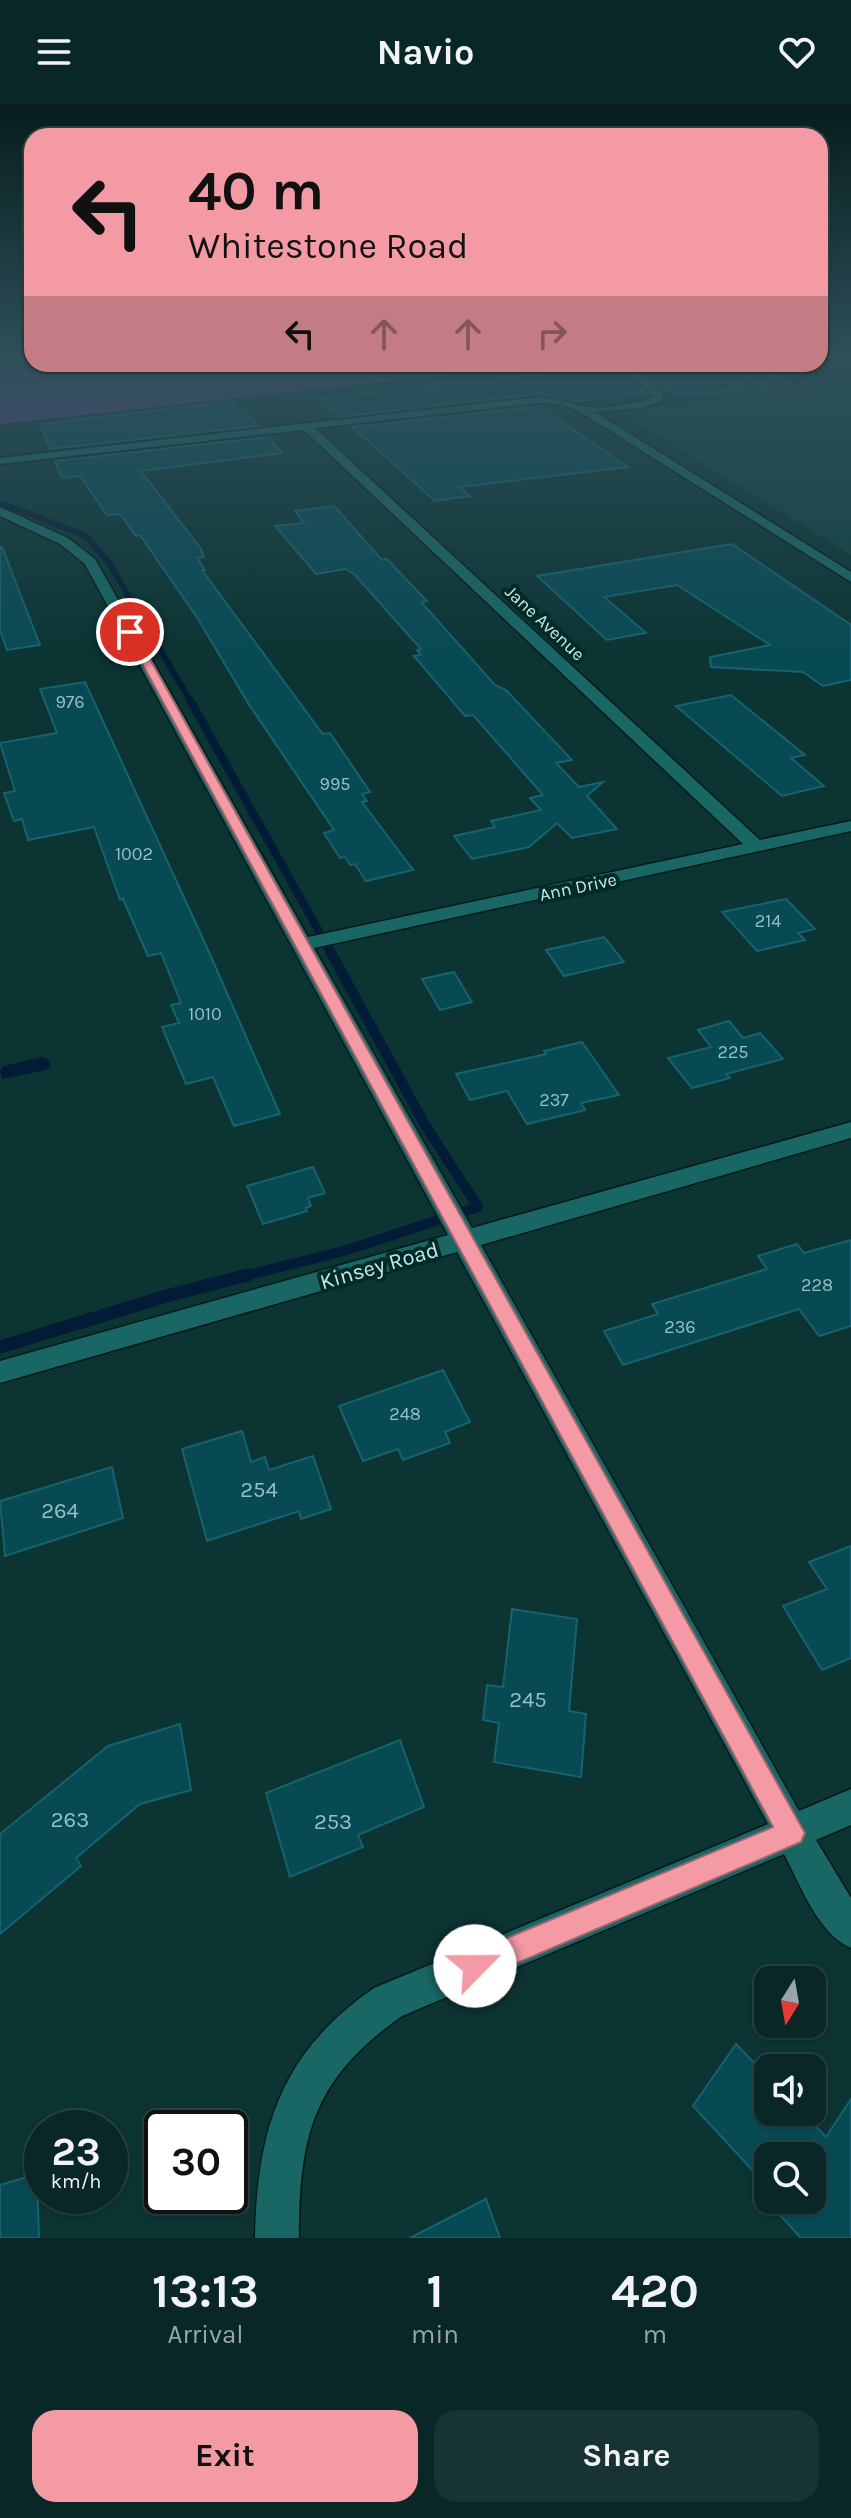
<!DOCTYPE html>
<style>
body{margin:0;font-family:Karla,sans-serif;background:#173332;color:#f1f3f6;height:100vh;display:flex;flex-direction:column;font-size:30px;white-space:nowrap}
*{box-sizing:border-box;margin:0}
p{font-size:26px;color:#99a5a7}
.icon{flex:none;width:44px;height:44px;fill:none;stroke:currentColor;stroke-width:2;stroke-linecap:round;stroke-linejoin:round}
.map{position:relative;height:2134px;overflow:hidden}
.sheet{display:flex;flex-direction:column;background:#092726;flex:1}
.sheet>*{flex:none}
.top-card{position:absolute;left:24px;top:24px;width:804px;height:244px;border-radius:24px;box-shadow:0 2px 6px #0004,0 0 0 2px #294443;background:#f49aa5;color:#111;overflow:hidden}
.needle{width:52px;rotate:191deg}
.fabs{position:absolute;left:754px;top:1862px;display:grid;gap:16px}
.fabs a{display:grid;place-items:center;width:72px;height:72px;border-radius:16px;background:#092726;box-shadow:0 2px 6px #0004,0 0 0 2px #294443;font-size:40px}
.speed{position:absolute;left:24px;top:2006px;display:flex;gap:16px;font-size:40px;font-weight:700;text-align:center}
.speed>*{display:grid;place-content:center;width:104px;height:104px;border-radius:50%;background:#092726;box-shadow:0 2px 6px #0004,0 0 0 2px #294443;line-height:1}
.speed small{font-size:20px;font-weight:400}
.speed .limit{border:4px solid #111;border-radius:12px;background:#fff;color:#111}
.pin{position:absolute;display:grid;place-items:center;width:68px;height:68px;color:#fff;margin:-34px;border:4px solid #fff;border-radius:50%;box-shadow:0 2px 8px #0007}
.me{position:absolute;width:88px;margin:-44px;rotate:67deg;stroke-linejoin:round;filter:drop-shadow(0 0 6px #0008)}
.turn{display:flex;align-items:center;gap:28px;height:168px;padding:0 32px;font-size:36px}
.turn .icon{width:104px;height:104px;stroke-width:2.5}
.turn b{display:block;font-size:56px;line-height:68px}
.lanes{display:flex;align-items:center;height:76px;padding:0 32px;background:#0003;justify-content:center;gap:40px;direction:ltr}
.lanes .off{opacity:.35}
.eta{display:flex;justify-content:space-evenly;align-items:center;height:136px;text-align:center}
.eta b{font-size:48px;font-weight:700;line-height:56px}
.button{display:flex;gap:16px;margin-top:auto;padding:16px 32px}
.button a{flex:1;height:92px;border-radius:24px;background:#f49aa5;color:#111;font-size:32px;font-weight:700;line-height:92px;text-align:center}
.button a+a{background:#173332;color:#f1f3f6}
header{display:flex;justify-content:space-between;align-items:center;height:104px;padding:0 32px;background:#092726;font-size:36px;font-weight:700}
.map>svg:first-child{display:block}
</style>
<header><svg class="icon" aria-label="menu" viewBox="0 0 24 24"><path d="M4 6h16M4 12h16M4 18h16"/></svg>Navio<svg class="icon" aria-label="heart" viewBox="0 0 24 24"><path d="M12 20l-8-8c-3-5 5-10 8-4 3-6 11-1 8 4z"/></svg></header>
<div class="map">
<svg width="851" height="2134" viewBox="0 0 851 2134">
<rect width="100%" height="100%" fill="#0c3433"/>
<polygon fill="#114240" points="851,281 851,451 616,306 774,293"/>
<polygon fill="#6e3e89" points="0,252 32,252 32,260 526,260 529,262 0,320"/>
<polygon fill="#021c37" points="42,953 48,955 51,961 46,966 2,975 0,967 4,962"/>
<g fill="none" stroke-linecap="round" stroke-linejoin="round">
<polyline stroke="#021c37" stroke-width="5" points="0,399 11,403"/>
<polyline stroke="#021c37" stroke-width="6" points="6,401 86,432 109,459 191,598"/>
<polyline stroke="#021c37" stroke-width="8" points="190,596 331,849"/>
<polyline stroke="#021c37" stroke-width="10" points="240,1173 344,1147 478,1103 425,1021 330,847"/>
<polyline stroke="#021c37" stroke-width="13" points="0,1243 170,1191 248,1171"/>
</g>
<g fill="#084a54" stroke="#17626f" stroke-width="2">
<polygon points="552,260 628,260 629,272 645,289 576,297 538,290 339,313 316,294 562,267"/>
<polygon points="644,260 670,266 678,260 734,260 735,265 770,284 679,292 671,286 664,287 644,268"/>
<polygon points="234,297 232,303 240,302 258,322 50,345 40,320"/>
<polygon points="539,302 628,363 459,383 470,392 435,397 352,323"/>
<polygon points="268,333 282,349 141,367 201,445 204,453 197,454 205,466 202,466 319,625 323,630 330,629 370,688 362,690 367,697 362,698 413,766 366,777 355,760 350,761 345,753 340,754 324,729 334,726 248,599 198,515 140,431 136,432 120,410 107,411 80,372 62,374 55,357"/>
<polygon points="334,402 382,456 387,455 427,497 421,498 495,581 506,586 572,656 556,659 579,683 603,678 587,692 617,725 572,734 557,719 529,743 472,755 454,732 495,723 491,717 541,706 530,694 543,691 473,611 465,612 414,552 421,551 417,546 421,545 355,471 346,465 316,470 275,422 304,419 295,407"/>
<polygon points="732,440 851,521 851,576 823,582 803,568 711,563 710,553 770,541 677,481 604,493 646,529 607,536 537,472"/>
<polygon points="0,443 2,443 40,541 7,546 0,526"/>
<polygon points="85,578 209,848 280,1010 234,1022 213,973 186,980 162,923 179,919 171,901 181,899 161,849 148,852 123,795 120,796 94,723 28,736 22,715 14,717 4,689 15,687 0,639 57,629 40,585"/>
<polygon points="731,591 805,651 791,654 824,682 782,692 676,602"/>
<polygon points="786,795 815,825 798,829 805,836 757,847 722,808"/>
<polygon points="604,833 624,858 564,872 546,846"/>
<polygon points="454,868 472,898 440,906 422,875"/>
<polygon points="729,917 743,934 760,929 783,955 726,970 730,974 692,984 668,954 711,943 698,926"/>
<polygon points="582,938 619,991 581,999 585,1006 527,1020 507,987 470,996 456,970 546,950 544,947"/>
<polygon points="313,1063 325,1089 308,1094 311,1102 306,1104 307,1107 263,1120 247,1082"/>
<polygon points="851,1136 851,1222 819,1232 799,1205 623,1261 604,1227 658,1210 652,1200 767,1165 758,1152 797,1140 804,1149"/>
<polygon points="443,1266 470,1318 445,1328 450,1339 403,1356 398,1345 363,1357 339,1302"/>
<polygon points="242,1327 251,1358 265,1353 269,1366 313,1352 331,1405 301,1415 299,1407 207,1437 182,1345"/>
<polygon points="112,1363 123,1414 5,1452 0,1397"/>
<polygon points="851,1442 851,1554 822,1566 783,1502 827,1485 809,1458"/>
<polygon points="512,1505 577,1515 569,1607 586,1610 581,1673 494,1658 499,1619 483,1616 487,1581 503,1583"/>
<polygon points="180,1620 191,1686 140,1700 76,1754 81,1762 0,1830 0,1730 108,1642"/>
<polygon points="400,1636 424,1703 358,1731 363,1743 290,1773 266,1689"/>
<polygon points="736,1940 768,1973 768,2008 802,2008 826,2033 851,1995 851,2134 801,2134 777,2108 783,2099 780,2096 812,2096 812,2052 768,2052 768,2083 693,2002"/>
<polygon points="37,2070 39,2134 0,2134 0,2081"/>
<polygon points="486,2095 500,2134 410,2134"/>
</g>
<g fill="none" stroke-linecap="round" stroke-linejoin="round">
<defs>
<g id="minor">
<path d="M631,260H641V269L664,291L662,297L642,304L595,308L851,468V478L580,308L560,300L538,299L315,324L760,736L851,717V727L314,844L472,1124L851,1018V1034L481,1141L799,1707L851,1685V1721L816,1736L851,1794V1844C818,1830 800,1780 784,1750L402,1912C314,1974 299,2030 299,2134H255C257,2025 281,1948 374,1884L768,1720L457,1148L0,1279V1257L448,1131L85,460L60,440L0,412V403L68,434L95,455L308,833L743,740L304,326L0,360V354L538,293C555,294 567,298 582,302C602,307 635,300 653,293L631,270Z"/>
<polygon points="648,260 675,260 670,263"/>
<polygon points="741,260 754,260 794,278 786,280"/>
</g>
</defs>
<use href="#minor" stroke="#041a19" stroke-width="3"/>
<use href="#minor" fill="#196765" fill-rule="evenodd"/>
</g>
<linearGradient id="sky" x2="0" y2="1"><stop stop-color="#071d1c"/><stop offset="0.46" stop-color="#2e505b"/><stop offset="1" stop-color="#2e505b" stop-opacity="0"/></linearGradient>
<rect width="851" height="551" fill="url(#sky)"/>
<polygon fill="#f49aa5" stroke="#9f646b" stroke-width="2" points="130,525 135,528 805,1729 801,1738 475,1877 464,1872 460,1862 464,1852 773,1723 125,528"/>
<g text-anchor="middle" stroke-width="8" stroke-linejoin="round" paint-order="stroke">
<g font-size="18" fill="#c5e8e5" stroke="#012a29">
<text transform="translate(545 519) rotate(43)" y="6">Jane Avenue</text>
<text transform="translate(578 783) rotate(-12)" y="6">Ann Drive</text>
</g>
<g font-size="18" fill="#96c0c1">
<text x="70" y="604">976</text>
<text x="335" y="686">995</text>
<text x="134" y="756">1002</text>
<text x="768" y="823">214</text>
<text x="205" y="916">1010</text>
<text x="733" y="954">225</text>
<text x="554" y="1002">237</text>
<text x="817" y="1187">228</text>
<text x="680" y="1229">236</text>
<text x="405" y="1316">248</text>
</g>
<g font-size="22" fill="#c5e8e5" stroke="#012a29">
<text transform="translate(379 1161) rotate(-16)" y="8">Kinsey Road</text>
</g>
<g font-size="22" fill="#96c0c1">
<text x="259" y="1393">254</text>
<text x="60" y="1414">264</text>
<text x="528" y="1603">245</text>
<text x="70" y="1723">263</text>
<text x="333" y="1725">253</text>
</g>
</g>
</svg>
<div class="fabs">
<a><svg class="needle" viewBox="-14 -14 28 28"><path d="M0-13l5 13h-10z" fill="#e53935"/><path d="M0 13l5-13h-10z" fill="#99a5a7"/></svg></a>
<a><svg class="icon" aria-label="sound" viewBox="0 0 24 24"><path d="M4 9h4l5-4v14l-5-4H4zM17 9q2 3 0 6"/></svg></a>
<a><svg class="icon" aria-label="search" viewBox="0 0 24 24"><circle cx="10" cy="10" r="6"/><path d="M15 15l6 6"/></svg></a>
</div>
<div class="speed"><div>23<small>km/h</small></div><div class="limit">30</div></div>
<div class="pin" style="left:130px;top:528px;background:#d93025"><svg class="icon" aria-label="arrive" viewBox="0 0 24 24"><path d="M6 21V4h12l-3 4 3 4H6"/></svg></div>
<svg class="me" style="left:475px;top:1862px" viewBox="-20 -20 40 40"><circle r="19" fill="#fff"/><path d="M0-13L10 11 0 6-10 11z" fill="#f49aa5"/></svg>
<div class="top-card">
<div class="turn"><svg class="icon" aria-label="left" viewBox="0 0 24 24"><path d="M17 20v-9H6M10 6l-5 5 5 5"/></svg><div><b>40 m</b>Whitestone Road</div></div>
<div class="lanes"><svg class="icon" aria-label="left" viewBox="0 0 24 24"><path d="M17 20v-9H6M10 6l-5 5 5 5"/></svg><svg class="icon off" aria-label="ahead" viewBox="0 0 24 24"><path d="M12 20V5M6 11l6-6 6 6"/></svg><svg class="icon off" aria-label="ahead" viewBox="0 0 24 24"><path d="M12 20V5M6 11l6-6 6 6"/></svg><svg class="icon off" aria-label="right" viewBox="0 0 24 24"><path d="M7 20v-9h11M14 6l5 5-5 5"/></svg></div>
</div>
</div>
<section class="sheet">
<div class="eta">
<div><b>13:13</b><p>Arrival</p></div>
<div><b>1</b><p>min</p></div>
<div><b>420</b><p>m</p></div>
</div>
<div class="button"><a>Exit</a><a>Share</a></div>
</section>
